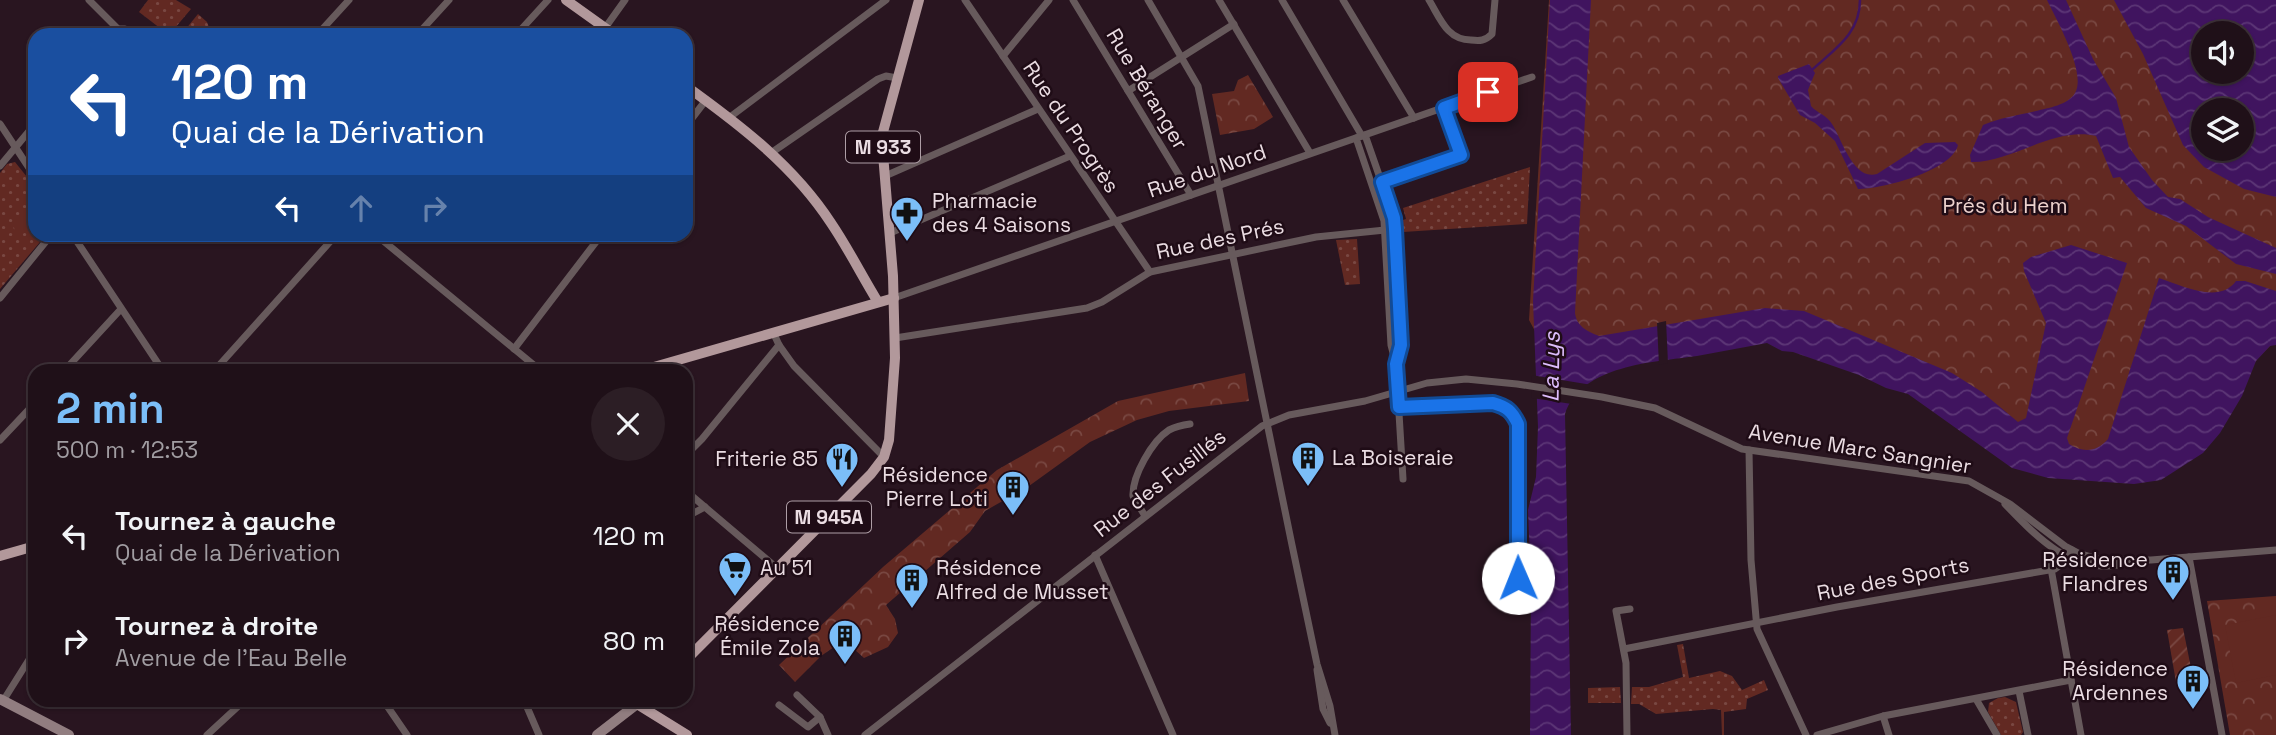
<!DOCTYPE html>
<html lang="fr">
<meta charset="utf-8">
<style>
body{margin:0;font-family:"Space Grotesk",sans-serif;background:#2c1e25;color:#f1f3f6;height:100vh;display:flex;flex-direction:column;font-size:26px;white-space:nowrap}
*{box-sizing:border-box;margin:0}
p{font-size:23px;color:#a19da2}
.icon{flex:none;width:38px;height:38px;fill:none;stroke:currentColor;stroke-width:2;stroke-linecap:round;stroke-linejoin:round}
.map{position:relative;flex:1;overflow:hidden}
.panel{position:absolute;left:28px;top:364px;width:665px;height:343px;display:flex;flex-direction:column;background:#1f1018;border-radius:21px;box-shadow:0 2px 5px #0004,0 0 0 2px #3c3037}
.panel>*{flex:none}
.banner{position:absolute;left:28px;top:28px;width:665px;height:214px;border-radius:21px;box-shadow:0 2px 5px #0004,0 0 0 2px #3c3037;background:#1a4fa0;color:#fff;overflow:hidden}
.fabs{position:absolute;left:2191px;top:21px;display:grid;gap:14px}
.fabs a{display:grid;place-items:center;width:63px;height:63px;border-radius:50%;background:#1f1018;box-shadow:0 2px 5px #0004,0 0 0 2px #3c3037;font-size:35px}
.pin{position:absolute;display:grid;place-items:center;width:60px;height:60px;color:#fff;margin:-30px;border-radius:14px;box-shadow:0 4px 10px #0006}
.me{position:absolute;width:77px;margin:-38px;rotate:359deg;stroke-linejoin:round;filter:drop-shadow(0 0 5px #0008)}
.turn{display:flex;align-items:center;gap:24px;height:147px;padding:0 28px;font-size:32px}
.turn .icon{width:91px;height:91px;stroke-width:2.5}
.turn b{display:block;font-size:49px;line-height:60px}
.lanes{display:flex;align-items:center;height:66px;padding:0 28px;background:#0003;justify-content:center;gap:35px;direction:ltr}
.lanes .off{opacity:.35}
.round{display:grid;place-items:center;flex:none;width:74px;height:74px;border-radius:37px;background:#2c1e25}
.summary{display:flex;align-items:center;justify-content:space-between;height:119px;padding:0 28px}
h1{font-size:42px;font-weight:600;line-height:52px;color:#7bbef8}
ul{padding:0;list-style:none}
li{display:flex;align-items:center;gap:21px;height:105px;padding:0 28px}
li div{flex:1}
li b{display:block;font-size:26px}
li em{font-style:normal}
.map>svg:first-child{display:block}
</style>
<div class="map">
<svg width="2276" height="735" viewBox="0 0 2276 735">
<defs>
<pattern id="grass-dots" width="8" height="8" patternUnits="userSpaceOnUse" patternTransform="scale(1.75)"><rect width="8" height="8" fill="#622922"/><path d="M2 2h.1M6 6h.1" fill="none" stroke="#794842" stroke-width="1.8" stroke-linecap="round"/></pattern>
<pattern id="park-crowns" width="20" height="18" patternUnits="userSpaceOnUse" patternTransform="scale(1.75)"><rect width="20" height="18" fill="#622922"/><path d="M2 6a3 3 0 1 1 6 0M12 15a3 3 0 1 1 6 0" fill="none" stroke="#794842"/></pattern>
<pattern id="garden-furrows" width="10" height="10" patternUnits="userSpaceOnUse" patternTransform="scale(1.75)"><rect width="10" height="10" fill="#622922"/><path d="M-1 1l2-2M0 10L10 0M9 11l2-2" fill="none" stroke="#794842"/></pattern>
<pattern id="water-waves" width="16" height="10" patternUnits="userSpaceOnUse" patternTransform="scale(1.75)"><rect width="16" height="10" fill="#40145f"/><path d="M0 5q4-4 8 0t8 0" fill="none" stroke="#5c3676"/></pattern>
</defs>
<rect width="100%" height="100%" fill="#291520"/>
<g fill="url(#grass-dots)">
<polygon points="148,0 176,0 191,9 169,35 139,12"/>
<polygon points="198,14 207,22 212,35 181,35"/>
<polygon points="15,162 35,187 35,234 46,235 0,289 0,173 7,164"/>
<polygon points="1530,167 1527,224 1403,232 1403,220 1406,219 1403,208"/>
<polygon points="1357,239 1360,284 1345,285 1336,240"/>
<polygon points="1683,644 1689,678 1720,671 1732,676 1742,690 1764,680 1768,690 1747,699 1746,709 1724,712 1724,735 1722,735 1721,710 1713,709 1656,714 1639,704 1631,704 1632,687 1649,687 1683,677 1677,645"/>
<polygon points="1620,687 1621,703 1588,703 1588,688"/>
<polygon points="2005,697 2016,702 2023,732 2021,735 2001,735 1988,712 1989,703 1998,698"/>
</g>
<g fill="url(#park-crowns)" fill-rule="evenodd">
<path d="M1549,0H2276V340L2134,480L1909,388L1767,341L1541,342L1529,320ZM2203,33H2242V72H2203ZM2203,110H2242V149H2203Z"/>
<polygon points="1248,75 1273,117 1254,129 1220,135 1212,94 1234,91 1238,80"/>
<polygon points="23,215 32,222 22,235 13,228"/>
<polygon points="1245,373 1249,401 1169,411 1137,420 1090,442 1029,486 985,511 970,532 886,605 895,619 898,633 888,647 864,658 844,640 821,656 795,682 779,665 883,567 997,470 1118,401"/>
<polygon points="2276,596 2276,735 2230,735 2207,601"/>
</g>
<polygon fill="url(#garden-furrows)" points="2183,628 2193,678 2176,682 2167,630"/>
<polygon fill="#622922" points="2276,615 2276,675 2236,683 2225,625"/>
<g fill="url(#water-waves)" fill-rule="evenodd">
<path d="M1550,0H1591L1575,313C1577,327 1587,331 1599,336L1765,308L1804,311L1952,373L1982,392L2018,422L2026,418L2046,323L2024,271L2023,263L2031,257L2071,245L2127,263L2067,438L2069,444C2083,453 2097,452 2108,439L2159,278C2181,285 2219,305 2236,281H2245L2276,291V345L2270,346L2256,361L2242,396L2220,433L2203,453L2161,480L2134,484L2048,478L2012,468L1908,394L1886,388L1859,375L1793,352L1782,351L1767,343C1744,347 1720,352 1697,356C1654,362 1581,365 1565,414L1571,735H1530L1531,584L1528,510L1536,477L1538,427L1533,301Z"/>
<path d="M2047,0H2066L2093,59L2116,98L2129,147L2152,180L2168,197L2180,199L2208,217L2276,248V274L2236,264L2186,226L2146,208L2120,177L2113,178L2096,136C2054,126 2011,163 1971,162L1970,155L1983,125C1999,118 2018,115 2036,111C2048,108 2068,105 2075,93C2087,73 2056,19 2047,0Z"/>
<path d="M2114,0H2276V197L2244,189L2204,167L2183,145L2143,54ZM2242,33V72H2203V33ZM2242,110V149H2203V110Z"/>
<path d="M1809,64L1815,73L1808,90L1811,106C1817,113 1827,115 1832,124C1842,139 1853,181 1877,174L1925,143L1955,142L1958,145C1952,171 1882,189 1858,189L1835,141L1815,123L1800,115L1778,78V76Z"/>
</g>
<g fill="#291520">
<polygon points="1666,321 1668,363 1659,365 1657,323"/>
<polygon points="1531,375 1592,385 1581,393 1572,404 1532,398"/>
</g>
<g fill="none" stroke-linecap="round" stroke-linejoin="round">
<path stroke="#40145f" stroke-width="2.5" d="M1813,69C1836,48 1860,33 1860,0"/>
<g stroke="#675a5c" stroke-width="7">
<polyline points="89,0 118,29 125,29 133,35"/>
<polyline points="965,0 1150,272"/>
<polyline points="1073,0 1191,195"/>
<polyline points="1148,0 1198,86 1292,545 1317,664 1330,706 1335,735"/>
<polyline points="1219,0 1310,153"/>
<polyline points="1282,0 1362,136"/>
<polyline points="1343,0 1414,118"/>
<path d="M1429,0C1440,18 1447,40 1471,40C1480,41 1485,41 1492,34L1495,0"/>
<polyline points="605,28 625,0"/>
<polyline points="109,35 118,29"/>
<polyline points="317,35 349,0"/>
<polyline points="417,35 449,0"/>
<polyline points="516,35 548,0"/>
<polyline points="1003,56 1049,0"/>
<polyline points="1128,91 1234,24"/>
<polyline points="730,117 886,0"/>
<polyline points="0,124 35,177"/>
<polyline points="686,126 706,100"/>
<polyline points="1365,135 1394,218 1401,345 1396,364"/>
<polyline points="1356,138 1384,221 1391,345 1396,364 1403,479"/>
<polyline points="771,153 878,79 886,76 897,78"/>
<polyline points="0,166 35,124"/>
<polyline points="885,176 1038,109"/>
<polyline points="1382,182 1461,155 1444,108"/>
<polyline points="890,233 1070,156"/>
<polyline points="72,234 163,371"/>
<polyline points="375,234 541,371"/>
<polyline points="0,298 52,234"/>
<polyline points="894,298 1532,77"/>
<polyline points="773,332 779,345 794,366 884,457"/>
<polyline points="895,338 1087,308 1102,302 1150,272 1316,237 1395,229"/>
<polyline points="514,349 602,234"/>
<polyline points="64,371 121,309"/>
<polyline points="214,371 337,234"/>
<path d="M1399,407L1492,403C1506,407 1511,411 1518,424V578"/>
<polyline points="0,440 35,403"/>
<polyline points="1749,450 1751,560 1757,629 1806,735"/>
<polyline points="686,455 702,439 779,345"/>
<polyline points="686,491 778,569"/>
<path d="M2005,504C2036,536 2070,573 2118,565"/>
<path d="M1145,516L1133,496C1132,476 1152,441 1169,430C1175,427 1183,425 1190,424"/>
<polyline points="686,517 705,507"/>
<polyline points="1095,555 1173,735"/>
<polyline points="2189,557 2222,735"/>
<polyline points="2050,563 2081,735"/>
<polyline points="1624,649 1837,607 2055,569 2062,564 2072,550"/>
<polyline points="1317,670 1323,709 1330,723"/>
<polyline points="2019,691 2028,735"/>
<polyline points="797,695 820,717 828,735"/>
<polyline points="1976,699 1997,735"/>
<polyline points="383,700 407,735"/>
<polyline points="524,700 539,735"/>
<polyline points="3,701 35,650"/>
<polyline points="779,705 808,727 820,717"/>
<polyline points="1883,716 1889,735"/>
<polyline points="207,735 245,700"/>
<polyline points="865,735 1262,426 1289,415 1365,401 1427,383 1466,379 1517,384 1602,397 1655,408 1742,449 1969,481 2010,504 2065,546 2080,554 2102,560 2151,560 2276,550"/>
<polyline points="1627,735 1626,663 1616,611 1630,609"/>
<polyline points="1817,735 1883,716 2071,680"/>
</g>
<g stroke="#917d80" stroke-width="10">
<polyline points="0,699 69,735"/>
<polyline points="597,735 637,704"/>
</g>
<g stroke="#b2989b" stroke-width="10">
<polyline points="566,0 615,35"/>
<path d="M686,86C740,125 794,166 831,223C848,248 862,276 878,302"/>
<polyline points="640,371 894,298"/>
<polyline points="0,556 35,546"/>
<polyline points="686,660 871,474 884,457 889,440 895,358 893,276 883,154 883,132 919,0"/>
<polyline points="642,700 637,704 687,735"/>
</g>
</g>
<g fill="none" stroke-linecap="round" stroke-linejoin="round">
<defs>
<path id="route" d="M1488,92L1444,108L1461,155L1382,182L1394,218L1395,229L1401,345L1396,364L1399,407L1493,403C1507,407 1512,411 1518,424V578"/>
</defs>
<use href="#route" stroke="#114b97" stroke-width="18"/>
<use href="#route" stroke="#1a73e8" stroke-width="12"/>
</g>
<defs>
<symbol id="pharmacy-pin" viewBox="-11 -11 22 30"><path d="M0 17L-7.5 6A9.5 9.5 0 1 1 7.5 6Z" fill="#7bbef8" stroke="#1f0c16"/><path d="M-2-6h4v4h4v4h-4v4h-4v-4h-4v-4h4Z" fill="#111"/></symbol>
<symbol id="building-pin" viewBox="-11 -11 22 30"><path d="M0 17L-7.5 6A9.5 9.5 0 1 1 7.5 6Z" fill="#7bbef8" stroke="#1f0c16"/><path d="M-4-6H4V6H1V3H-1V6H-4ZM-2.5-4.3h1.7v1.8h-1.7ZM.8-4.3h1.7v1.8H.8ZM-2.5-1h1.7V.8h-1.7ZM.8-1h1.7V.8H.8Z" fill="#111"/></symbol>
<symbol id="restaurant-pin" viewBox="-11 -11 22 30"><path d="M0 17L-7.5 6A9.5 9.5 0 1 1 7.5 6Z" fill="#7bbef8" stroke="#1f0c16"/><path d="M-5-6h1v4h1v-4h1v4h1v-4h1v5L-1.5 .5V6h-2V.5L-5-1ZM5-6V6H3V1.5H1.5Q1.5-4 5-6Z" fill="#111"/></symbol>
<symbol id="supermarket-pin" viewBox="-11 -11 22 30"><path d="M0 17L-7.5 6A9.5 9.5 0 1 1 7.5 6Z" fill="#7bbef8" stroke="#1f0c16"/><path d="M-6-5.5h2.5l.6 2H6L4.5 2H-2.5L-4.4-4H-6ZM-1.5 3.2a1.3 1.3 0 1 0 .1 0ZM3 3.2a1.3 1.3 0 1 0 .1 0Z" fill="#111"/></symbol>
</defs>
<g fill-rule="evenodd">
<use href="#pharmacy-pin" x="888" y="194" width="38" height="52"/>
<use href="#building-pin" x="1289" y="439" width="38" height="52"/>
<use href="#restaurant-pin" x="823" y="440" width="38" height="52"/>
<use href="#building-pin" x="994" y="468" width="38" height="52"/>
<use href="#supermarket-pin" x="716" y="549" width="38" height="52"/>
<use href="#building-pin" x="2154" y="553" width="38" height="52"/>
<use href="#building-pin" x="893" y="561" width="38" height="52"/>
<use href="#building-pin" x="826" y="617" width="38" height="52"/>
<use href="#building-pin" x="2174" y="662" width="38" height="52"/>
</g>
<g text-anchor="middle" stroke-width="5" stroke-linejoin="round" paint-order="stroke">
<g fill="#1f0c16" stroke="#ae9ea6" stroke-width="2">
<rect x="846" y="131.5" width="74" height="31" rx="5"/>
<rect x="787" y="501.5" width="84" height="31" rx="5"/>
</g>
<g font-size="19" font-weight="bold" fill="#ebdde3">
<text x="883" y="154">M 933</text>
<text x="829" y="524">M 945A</text>
</g>
<g font-size="21" fill="#ebdde3" stroke="#1f0c16">
<text transform="translate(1147 89) rotate(59)" y="7">Rue Béranger</text>
<text transform="translate(1071 127) rotate(56)" y="7">Rue du Progrès</text>
<text transform="translate(1207 171) rotate(-19)" y="7">Rue du Nord</text>
<text transform="translate(1220 239) rotate(-12)" y="7">Rue des Prés</text>
<text transform="translate(1860 449) rotate(9)" y="7">Avenue Marc Sangnier</text>
<text transform="translate(1160 483) rotate(-38)" y="7">Rue des Fusillés</text>
<text transform="translate(1893 579) rotate(-11)" y="7">Rue des Sports</text>
</g>
<g font-size="21" fill="#ebdde3" stroke="#1f0c16" text-anchor="end">
<text x="932" y="208" text-anchor="start">Pharmacie<tspan x="932" dy="24">des 4 Saisons</tspan></text>
<text x="1332" y="465" text-anchor="start">La Boiseraie</text>
<text x="818" y="466">Friterie 85</text>
<text x="988" y="482">Résidence<tspan x="988" dy="24">Pierre Loti</tspan></text>
<text x="2148" y="567">Résidence<tspan x="2148" dy="24">Flandres</tspan></text>
<text x="760" y="575" text-anchor="start">Au 51</text>
<text x="936" y="575" text-anchor="start">Résidence<tspan x="936" dy="24">Alfred de Musset</tspan></text>
<text x="820" y="631">Résidence<tspan x="820" dy="24">Émile Zola</tspan></text>
<text x="2168" y="676">Résidence<tspan x="2168" dy="24">Ardennes</tspan></text>
</g>
<g font-size="21" fill="#edd2cd" stroke="#1f0c16">
<text x="2005" y="213">Prés du Hem</text>
</g>
<g font-size="23" font-style="italic" fill="#dcbcfc" stroke="#1f0c16">
<text transform="translate(1551 367) rotate(-89)" y="8">La Lys</text>
</g>
</g>
</svg>
<div class="fabs">
<a><svg class="icon" aria-label="sound" viewBox="0 0 24 24"><path d="M4 9h4l5-4v14l-5-4H4zM17 9q2 3 0 6"/></svg></a>
<a><svg class="icon" aria-label="layers" viewBox="0 0 24 24"><path d="M12 4l9 5-9 5-9-5zM3 14l9 5 9-5"/></svg></a>
</div>
<div class="pin" style="left:1488px;top:92px;background:#d93025"><svg class="icon" aria-label="arrive" viewBox="0 0 24 24"><path d="M6 21V4h12l-3 4 3 4H6"/></svg></div>
<svg class="me" style="left:1518px;top:578px" viewBox="-20 -20 40 40"><circle r="19" fill="#fff"/><path d="M0-13L10 11 0 6-10 11z" fill="#1a73e8"/></svg>
<div class="banner">
<div class="turn"><svg class="icon" aria-label="left" viewBox="0 0 24 24"><path d="M17 20v-9H6M10 6l-5 5 5 5"/></svg><div><b>120 m</b>Quai de la Dérivation</div></div>
<div class="lanes"><svg class="icon" aria-label="left" viewBox="0 0 24 24"><path d="M17 20v-9H6M10 6l-5 5 5 5"/></svg><svg class="icon off" aria-label="ahead" viewBox="0 0 24 24"><path d="M12 20V5M6 11l6-6 6 6"/></svg><svg class="icon off" aria-label="right" viewBox="0 0 24 24"><path d="M7 20v-9h11M14 6l5 5-5 5"/></svg></div>
</div>
<section class="panel">
<div class="summary"><div><h1>2 min</h1><p>500 m · 12:53</p></div><a class="round"><svg class="icon" aria-label="close" viewBox="0 0 24 24"><path d="M6 6l12 12M18 6L6 18"/></svg></a></div>
<ul>
<li><svg class="icon" aria-label="left" viewBox="0 0 24 24"><path d="M17 20v-9H6M10 6l-5 5 5 5"/></svg><div><b>Tournez à gauche</b><p>Quai de la Dérivation</p></div><em>120 m</em></li>
<li><svg class="icon" aria-label="right" viewBox="0 0 24 24"><path d="M7 20v-9h11M14 6l5 5-5 5"/></svg><div><b>Tournez à droite</b><p>Avenue de l'Eau Belle</p></div><em>80 m</em></li>
</ul>
</section>
</div>
